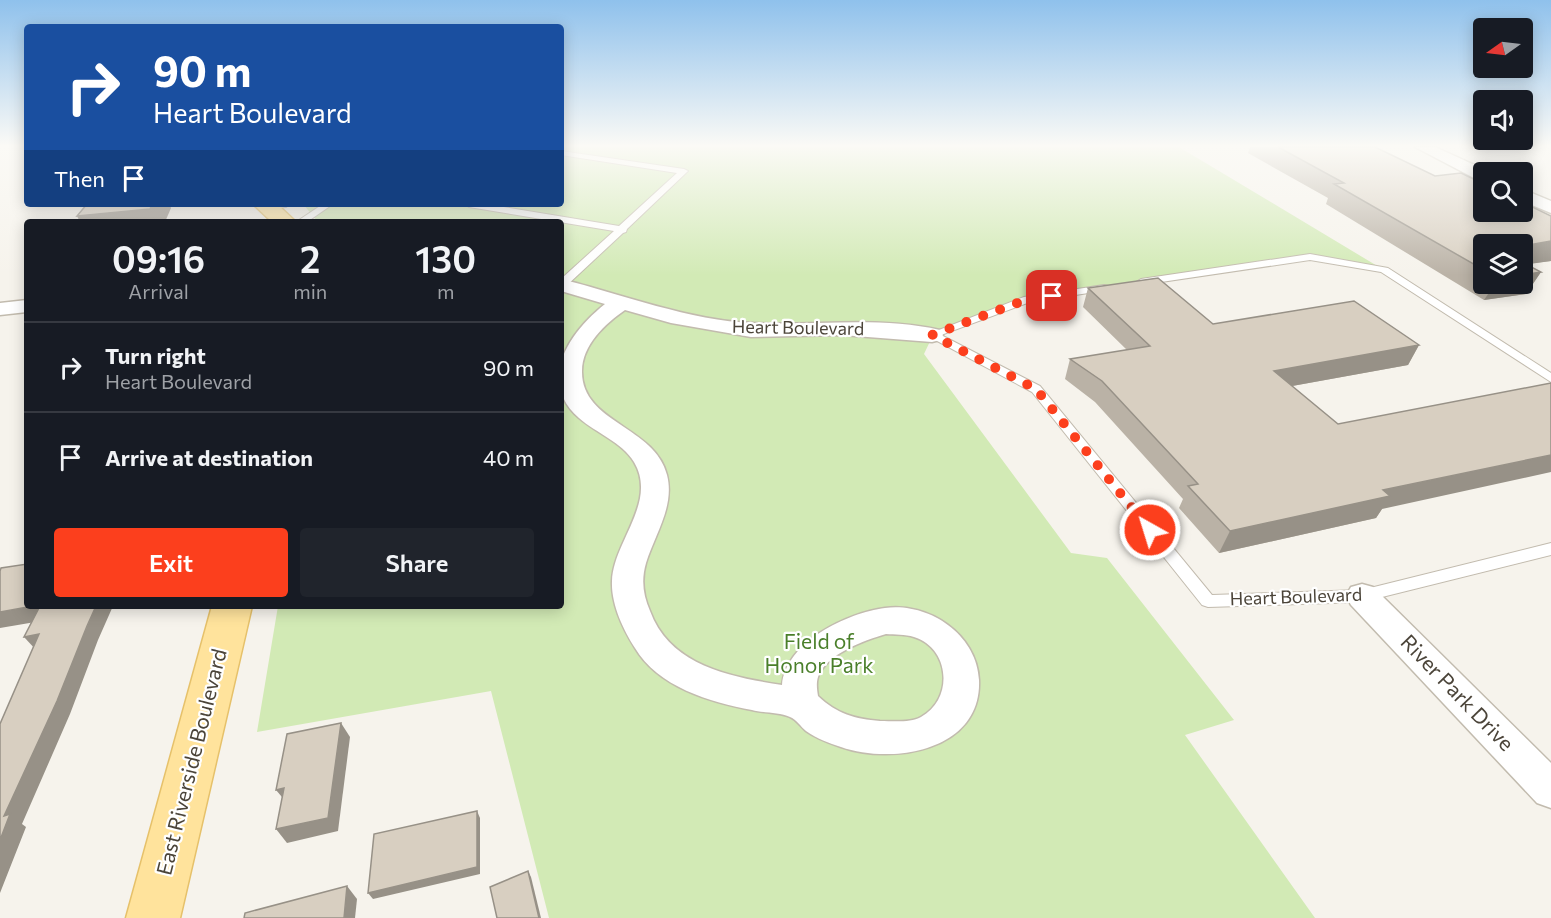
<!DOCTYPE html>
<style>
body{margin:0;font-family:Commissioner,sans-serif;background:#20242c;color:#f1f3f6;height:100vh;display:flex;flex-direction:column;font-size:22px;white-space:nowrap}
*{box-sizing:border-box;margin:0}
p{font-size:20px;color:#9ea1a6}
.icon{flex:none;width:33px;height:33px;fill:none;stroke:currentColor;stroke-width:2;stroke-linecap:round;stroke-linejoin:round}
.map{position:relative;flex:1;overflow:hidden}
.sheet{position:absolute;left:24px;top:219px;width:540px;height:390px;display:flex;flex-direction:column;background:#171b24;border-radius:6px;box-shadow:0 3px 15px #0003}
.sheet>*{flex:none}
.guide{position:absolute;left:24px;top:24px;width:540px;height:183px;border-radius:6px;box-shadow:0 3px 15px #0003;background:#1a4fa0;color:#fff;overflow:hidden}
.needle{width:39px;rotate:256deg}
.controls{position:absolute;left:1473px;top:18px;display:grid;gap:12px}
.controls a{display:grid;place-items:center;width:60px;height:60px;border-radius:6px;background:#171b24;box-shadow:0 3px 15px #0003;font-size:30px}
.pin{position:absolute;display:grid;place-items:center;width:51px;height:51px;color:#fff;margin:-26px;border-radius:12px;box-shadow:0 3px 9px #0006}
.me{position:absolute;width:66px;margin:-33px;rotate:321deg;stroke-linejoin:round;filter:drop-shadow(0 0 4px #0008)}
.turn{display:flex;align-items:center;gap:21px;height:126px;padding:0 30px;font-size:27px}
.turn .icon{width:78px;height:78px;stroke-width:2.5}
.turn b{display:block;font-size:42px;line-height:51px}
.then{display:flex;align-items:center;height:57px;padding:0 30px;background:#0003;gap:12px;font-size:22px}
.eta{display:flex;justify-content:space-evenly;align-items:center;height:102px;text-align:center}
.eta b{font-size:36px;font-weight:600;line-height:42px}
.button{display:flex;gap:12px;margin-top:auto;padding:12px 30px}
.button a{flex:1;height:69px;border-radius:6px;background:#fc3f1d;color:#fff;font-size:24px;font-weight:600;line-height:69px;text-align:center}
.button a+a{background:#20242c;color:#f1f3f6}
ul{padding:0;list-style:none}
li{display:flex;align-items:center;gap:18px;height:90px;padding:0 30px;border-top:2px solid #363941}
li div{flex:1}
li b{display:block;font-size:22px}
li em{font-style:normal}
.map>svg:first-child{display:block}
</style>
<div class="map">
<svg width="1551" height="918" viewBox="0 0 1551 918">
<rect width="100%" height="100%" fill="#f6f3ec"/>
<polygon fill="#d2eab5" points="561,147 1179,147 1384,270 1310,257 1028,299 933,335 924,354 1071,553 1107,558 1234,720 1185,735 1315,918 549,918 491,691 257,732 278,606 561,606 561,222 318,222 303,204 561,204"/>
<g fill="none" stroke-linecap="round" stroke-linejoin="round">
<defs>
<g id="service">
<polygon points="561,151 684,169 688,171 627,229 626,232 623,233 565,287 561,288 561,279 614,231 469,207 465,204 485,204 619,226 677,173 561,155"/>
<polygon points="270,204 290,204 286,207 265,209 265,205"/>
<polygon points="323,204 333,204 307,222 296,222"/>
<polygon points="1310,254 1388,268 1551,373 1551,382 1381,272 1310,260 1141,285 1136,282 1141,279"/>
<polygon points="1104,285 1108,286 1108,290 1030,302 941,335 1040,386 1212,595 1362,590 1551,543 1551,555 1362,602 1208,607 1202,605 1032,392 926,335 1024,297"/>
</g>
<g id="minor">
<polygon points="1415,147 1435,147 1490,172 1484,172 1484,181 1478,180"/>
<polygon points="1522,189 1551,201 1551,213 1522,201"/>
<path d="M561,279C621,294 691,321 753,323C813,326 881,316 940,330L943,335L940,340L932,342L842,335L751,337L671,323L625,310C605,324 582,345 582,371C581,423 655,426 667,475C675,506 655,534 646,563C641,580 643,595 650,611C670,666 731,677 782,685C786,642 847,613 885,608C928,602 977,634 979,680C982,751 892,765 841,747C829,743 817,739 806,731C801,727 796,719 790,717C779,712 763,713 752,710C710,702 658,687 635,648C623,629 611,604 612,581C613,542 658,502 634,462C622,442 596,433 579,418C536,380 570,332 605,304L561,291ZM886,634C895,635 905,634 914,637C950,648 954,699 921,717C910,723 893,721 880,721C855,719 837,714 818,696C817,690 816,683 818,677C826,654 865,640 886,634Z"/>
<polygon points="27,300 27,312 0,315 0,303"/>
<polygon points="1362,584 1373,587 1551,763 1551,808 1537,803 1351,605 1346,596 1351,587"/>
</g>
<g id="primary">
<polygon points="253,204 277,204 296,222 272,222"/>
<polygon points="212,606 252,606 180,918 126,918"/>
</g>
</defs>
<use href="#service" stroke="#c2bbae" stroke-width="2"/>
<use href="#minor" stroke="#c2bbae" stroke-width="3"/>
<use href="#primary" stroke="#e6c16a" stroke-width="3"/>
<use href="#service" fill="#fff" fill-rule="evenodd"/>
<use href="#minor" fill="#fff" fill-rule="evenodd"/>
<use href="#primary" fill="#ffe39c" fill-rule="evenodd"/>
</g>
<g fill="#bab2a6" fill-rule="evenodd">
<path d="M1250,147H1375L1551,261L1526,264L1541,272L1526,294L1484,300L1326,204L1328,198L1248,153ZM1484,244L1522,284H1484Z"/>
<polygon points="1088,288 1213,324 1419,345 1408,365 1292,386 1382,509 1376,518 1219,553 1179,508 1183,499 1095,402 1065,379 1070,359 1127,350 1083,307"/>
</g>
<g fill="#979187">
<polygon points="152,204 169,204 171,208 165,222 80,222 77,216"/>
<polygon points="1551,241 1551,261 1522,265 1522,246"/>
<polygon points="1541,272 1526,294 1484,300 1495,284 1522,284 1522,275"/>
<polygon points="1419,345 1408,365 1264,391 1274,371"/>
<polygon points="1551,455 1551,472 1382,509 1376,518 1219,553 1230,531 1383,490"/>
<polygon points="33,606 42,606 53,619 0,628 0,612"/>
<polygon points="96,606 113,606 98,640 70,714 22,824 26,827 0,893 0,840 4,816"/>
<polygon points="39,634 37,651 24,637"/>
<polygon points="341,723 350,737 338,831 287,843 276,829"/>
<polygon points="284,788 287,803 276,790"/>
<polygon points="477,811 480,818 480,874 373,899 368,893"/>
<polygon points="528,871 531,877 541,918 539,918"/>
<polygon points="347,886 357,899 355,918 344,918"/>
</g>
<g fill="#d8cfc1" stroke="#979187" stroke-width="1.5">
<polygon points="1278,147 1375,147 1435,176 1461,173 1484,184 1484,212 1522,212 1522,202 1551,216 1551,241 1522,246 1522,244 1484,244 1484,270 1334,184 1344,183"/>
<polygon points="87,204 152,204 150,209 77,216"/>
<polygon points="1522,262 1541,272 1522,275"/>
<polygon points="1158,278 1213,324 1354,301 1419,345 1274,371 1338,424 1551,383 1551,455 1383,490 1390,496 1230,531 1188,486 1198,484 1102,381 1070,359 1150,346 1088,288"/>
<polygon points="27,564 27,606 33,606 0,612 0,571 1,568"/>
<polygon points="40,606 96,606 87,626 57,701 4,816 10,814 0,840 0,724 39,634 24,637"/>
<polygon points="341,723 328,818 276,829 284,788 276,790 287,734"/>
<polygon points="477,811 477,867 368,893 374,834"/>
<polygon points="528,871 539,918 497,918 490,887"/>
<polygon points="347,886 344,918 244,918 245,913"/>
</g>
<linearGradient id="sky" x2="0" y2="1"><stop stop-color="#8fc1ec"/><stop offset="0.53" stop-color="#fbfaf6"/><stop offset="1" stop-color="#fbfaf6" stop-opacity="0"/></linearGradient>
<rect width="1551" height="275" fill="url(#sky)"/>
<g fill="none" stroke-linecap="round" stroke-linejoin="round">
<polyline stroke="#fc3f1d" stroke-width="10" stroke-dasharray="0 18" points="1052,296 1028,299 932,335 1036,389 1150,530"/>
</g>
<g text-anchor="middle" stroke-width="4.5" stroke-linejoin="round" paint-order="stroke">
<g font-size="18" fill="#4b4439" stroke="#fff">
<text transform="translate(798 328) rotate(1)" y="6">Heart Boulevard</text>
<text transform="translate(1296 597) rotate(-2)" y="6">Heart Boulevard</text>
</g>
<g font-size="21" fill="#4a7f2a" stroke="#fff">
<text x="819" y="649">Field of<tspan x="819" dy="24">Honor Park</tspan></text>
</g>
<g font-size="21" fill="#4b4439" stroke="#fff">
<text transform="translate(1457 693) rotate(46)" y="7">River Park Drive</text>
<text transform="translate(192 762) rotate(-76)" y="7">East Riverside Boulevard</text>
</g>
</g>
</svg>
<div class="controls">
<a><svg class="needle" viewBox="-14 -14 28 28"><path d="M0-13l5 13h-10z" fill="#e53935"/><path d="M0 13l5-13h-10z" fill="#9ea1a6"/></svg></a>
<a><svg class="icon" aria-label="sound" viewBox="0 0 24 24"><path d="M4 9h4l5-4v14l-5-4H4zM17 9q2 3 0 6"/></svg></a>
<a><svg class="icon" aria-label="search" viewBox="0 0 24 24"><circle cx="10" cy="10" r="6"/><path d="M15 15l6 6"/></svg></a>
<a><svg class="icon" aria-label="layers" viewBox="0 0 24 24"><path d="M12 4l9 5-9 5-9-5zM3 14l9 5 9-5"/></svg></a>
</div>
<div class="pin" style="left:1052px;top:296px;background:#d93025"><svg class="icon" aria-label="arrive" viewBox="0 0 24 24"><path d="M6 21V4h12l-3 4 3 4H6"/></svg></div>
<svg class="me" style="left:1150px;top:530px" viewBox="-20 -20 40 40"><circle r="17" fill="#fc3f1d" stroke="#fff" stroke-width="3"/><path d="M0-11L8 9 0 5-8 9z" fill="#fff"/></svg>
<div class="guide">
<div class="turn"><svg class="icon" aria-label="right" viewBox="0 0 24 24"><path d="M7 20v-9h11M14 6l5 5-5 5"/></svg><div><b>90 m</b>Heart Boulevard</div></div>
<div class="then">Then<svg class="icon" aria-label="arrive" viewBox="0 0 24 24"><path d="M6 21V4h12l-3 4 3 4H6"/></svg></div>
</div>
<section class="sheet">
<div class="eta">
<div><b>09:16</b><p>Arrival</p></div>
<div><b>2</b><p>min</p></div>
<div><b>130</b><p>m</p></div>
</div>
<ul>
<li><svg class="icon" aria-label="right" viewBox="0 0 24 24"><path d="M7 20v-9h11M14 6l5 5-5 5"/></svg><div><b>Turn right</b><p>Heart Boulevard</p></div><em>90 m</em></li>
<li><svg class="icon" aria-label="arrive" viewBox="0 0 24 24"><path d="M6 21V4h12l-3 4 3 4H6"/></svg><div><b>Arrive at destination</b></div><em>40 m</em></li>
</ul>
<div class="button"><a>Exit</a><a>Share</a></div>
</section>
</div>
